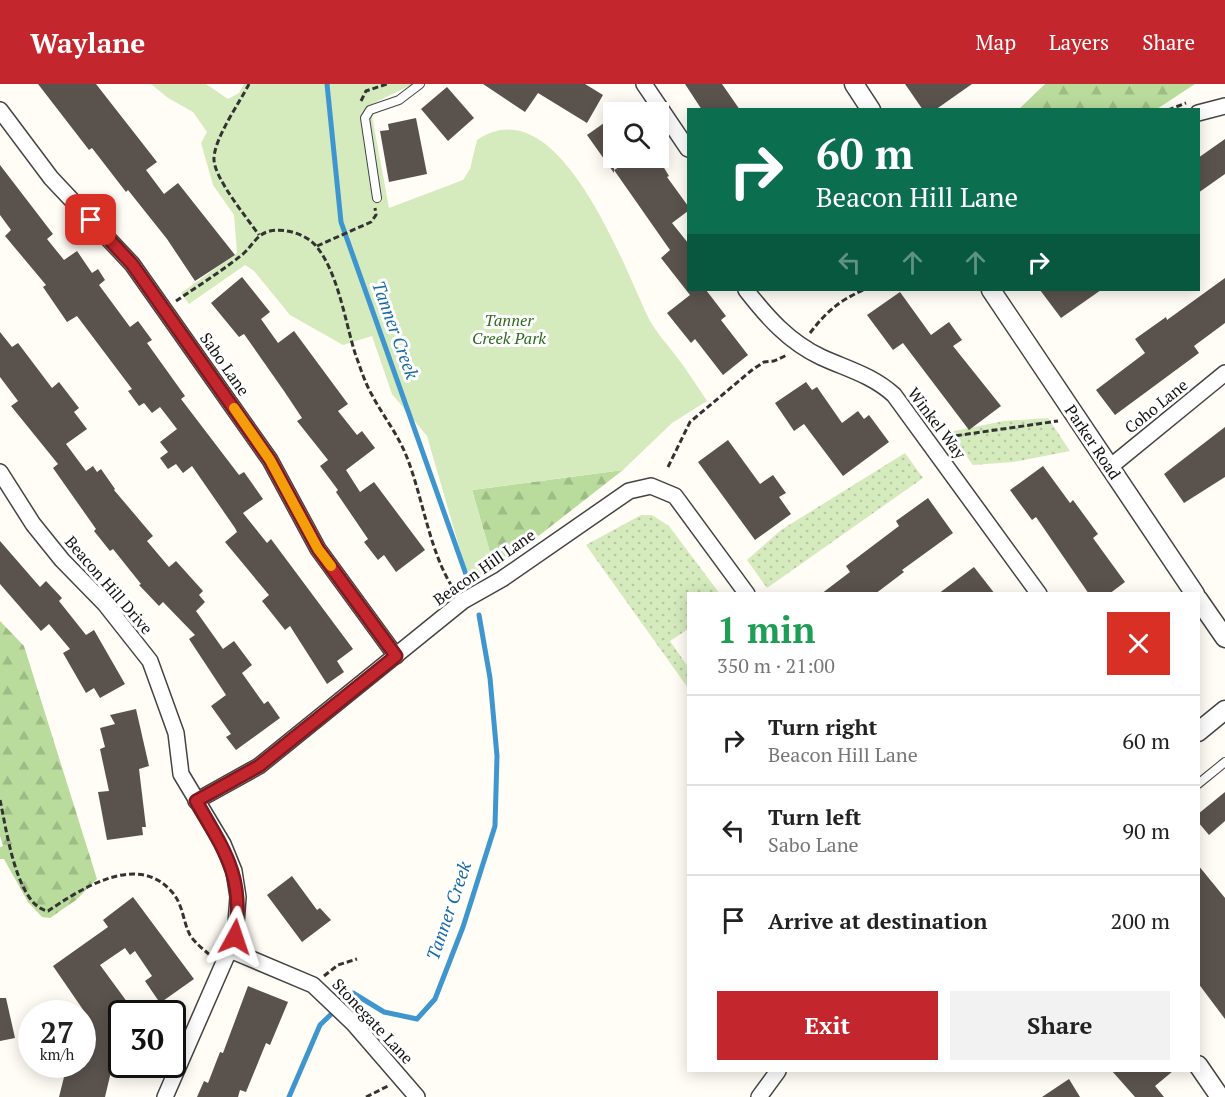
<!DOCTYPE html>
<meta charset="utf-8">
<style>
body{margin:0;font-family:"PT Serif",serif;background:#f2f2f2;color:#222;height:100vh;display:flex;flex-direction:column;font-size:22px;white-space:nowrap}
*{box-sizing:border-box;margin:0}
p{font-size:20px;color:#767676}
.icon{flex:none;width:33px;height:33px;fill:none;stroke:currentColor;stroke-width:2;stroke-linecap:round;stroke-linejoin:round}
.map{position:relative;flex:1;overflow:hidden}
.panel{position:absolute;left:687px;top:508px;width:513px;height:480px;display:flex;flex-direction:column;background:#fff;border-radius:0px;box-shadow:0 3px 15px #0003}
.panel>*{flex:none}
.top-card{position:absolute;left:687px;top:24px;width:513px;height:183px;border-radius:0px;box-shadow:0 3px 15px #0003;background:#0b6e4f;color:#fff;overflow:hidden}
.tools{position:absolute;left:603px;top:18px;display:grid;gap:12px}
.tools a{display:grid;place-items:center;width:66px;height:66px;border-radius:0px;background:#fff;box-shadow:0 3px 15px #0003;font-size:30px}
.speed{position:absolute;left:18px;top:916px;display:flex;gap:12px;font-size:30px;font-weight:700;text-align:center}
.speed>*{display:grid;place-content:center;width:78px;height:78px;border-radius:50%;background:#fff;box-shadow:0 3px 15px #0003;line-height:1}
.speed small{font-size:15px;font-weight:400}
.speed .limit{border:3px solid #111;border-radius:9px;background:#fff;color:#111}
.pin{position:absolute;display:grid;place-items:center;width:51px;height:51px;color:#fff;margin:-26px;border-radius:12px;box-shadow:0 3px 9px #0006}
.me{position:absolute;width:66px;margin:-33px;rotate:5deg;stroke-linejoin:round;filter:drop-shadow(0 0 4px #0008)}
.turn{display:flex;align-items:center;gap:21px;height:126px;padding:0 30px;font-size:27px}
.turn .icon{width:78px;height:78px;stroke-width:2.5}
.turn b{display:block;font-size:42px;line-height:51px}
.lanes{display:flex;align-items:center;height:57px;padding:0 30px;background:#0003;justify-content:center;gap:30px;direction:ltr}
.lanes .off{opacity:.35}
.round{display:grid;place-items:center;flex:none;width:63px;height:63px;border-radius:0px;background:#f2f2f2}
.head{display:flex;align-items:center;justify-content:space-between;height:102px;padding:0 30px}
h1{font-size:36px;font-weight:800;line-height:45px;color:#1e9e55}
.button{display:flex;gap:12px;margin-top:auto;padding:12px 30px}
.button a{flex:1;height:69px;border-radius:0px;background:#c4262e;color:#fff;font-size:24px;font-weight:800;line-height:69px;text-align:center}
.button a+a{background:#f2f2f2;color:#222}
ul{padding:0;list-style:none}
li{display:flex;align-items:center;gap:18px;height:90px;padding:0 30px;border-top:2px solid #e0e0e0}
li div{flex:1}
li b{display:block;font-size:22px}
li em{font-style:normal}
header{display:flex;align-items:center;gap:36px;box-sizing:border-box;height:84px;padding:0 30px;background:#c4262e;color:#fff}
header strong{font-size:28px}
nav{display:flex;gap:33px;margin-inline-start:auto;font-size:21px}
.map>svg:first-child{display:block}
</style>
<header>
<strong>Waylane</strong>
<nav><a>Map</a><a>Layers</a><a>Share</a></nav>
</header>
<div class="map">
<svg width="1225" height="1013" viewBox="0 0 1225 1013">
<defs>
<pattern id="grass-dots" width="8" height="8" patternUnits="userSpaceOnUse" patternTransform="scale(1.5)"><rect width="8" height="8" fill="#d5ebbd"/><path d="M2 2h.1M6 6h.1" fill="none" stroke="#b6c8a1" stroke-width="1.8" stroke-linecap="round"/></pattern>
<pattern id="forest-firs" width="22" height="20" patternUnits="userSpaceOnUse" patternTransform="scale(1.5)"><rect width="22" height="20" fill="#b9dc9c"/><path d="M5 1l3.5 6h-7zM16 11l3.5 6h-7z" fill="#9ebc85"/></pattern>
</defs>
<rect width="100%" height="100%" fill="#fffdf5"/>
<g fill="url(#grass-dots)">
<polygon points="1048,334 1070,367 1013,378 973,381 949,348 1004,337"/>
<polygon points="905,369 923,394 767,504 747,476 781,446"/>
<polygon points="641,431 652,431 669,442 720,510 688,510 688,545 670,557 688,583 688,604 586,461"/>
</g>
<g fill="url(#forest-firs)">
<polygon points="1045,0 1195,0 1157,25 1019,25"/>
<polygon points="623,386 495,486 472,406"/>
<polygon points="0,537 24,562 97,795 76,816 50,834 42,833 28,818 4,775 0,775 0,763 3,762 0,752"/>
</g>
<path fill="#d5ebbd" d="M151,0H206L228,15L239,9L244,0H413L370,21L389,124L463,96L470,85L477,56C559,0 624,184 649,235C656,248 667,260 676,272C687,286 697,302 707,317L672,339L623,386L472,406L495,486L473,494L465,483L427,352L392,310L372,252L343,261L290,231L254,187L245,181L189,220L181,209L237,169L234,131L213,101L201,59L207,48L193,28L168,14Z"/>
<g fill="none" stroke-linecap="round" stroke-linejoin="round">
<g stroke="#3f96cf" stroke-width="5">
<polyline points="327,0 341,138 468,496"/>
<polyline points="289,1013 320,941 353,909 384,928 417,935 435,915 463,843 495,742 497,672 490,594 479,531"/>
</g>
</g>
<g fill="#5a524d">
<polygon points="38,0 96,0 157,78 146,86 164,110 178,99 235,171 195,197 167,155 128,106 126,108 92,64 89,66"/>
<polygon points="483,0 585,0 603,11 587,39 538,9 525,28"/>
<polygon points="685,0 722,0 740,26 702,26"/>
<polygon points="905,0 972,0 935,26 923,26"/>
<polygon points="447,3 474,34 448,57 421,25"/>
<polygon points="614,32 614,89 587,51"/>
<polygon points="416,34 427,90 389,98 380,47 389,46 388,40"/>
<polygon points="1225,55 1225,90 1198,109 1198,74"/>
<polygon points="634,74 658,74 669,92 667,93 688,122 688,127 672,139 688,159 688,206 706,206 726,232 721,236 748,271 723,291 695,255 691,259 667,229 690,211 661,174 670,166 614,86"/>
<polygon points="0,81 53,150 47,155 64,176 77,167 92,189 98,185 105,196 99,201 130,243 138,237 152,256 147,259 185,312 181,315 239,391 244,388 263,415 243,429 267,459 271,455 353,565 337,577 344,588 327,600 290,542 285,546 262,517 269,511 225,458 237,448 235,444 192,382 183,389 176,380 168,385 160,374 168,368 160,358 177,345 160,323 152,329 144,319 139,322 128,307 132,305 77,232 67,238 43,203 46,201 5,152 11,146 0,131"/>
<polygon points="242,193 270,228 261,235 278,259 294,247 348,320 338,327 357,351 362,347 375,364 346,386 360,408 374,398 425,466 396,488 384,471 378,476 364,458 368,455 336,408 338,406 320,382 328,376 297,337 302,334 284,307 244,250 239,253 211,219"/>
<polygon points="1225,194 1225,239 1194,262 1199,269 1115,331 1096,306 1145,269 1135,255 1166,233 1167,236"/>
<polygon points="1040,206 1101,206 1061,234"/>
<polygon points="900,208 931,251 949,238 962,256 953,262 1001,322 969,346 903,259 893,266 867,231"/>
<polygon points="0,248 12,263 18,259 52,304 59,298 79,324 74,328 87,345 66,360 86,387 93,382 97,388 101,385 115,405 114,406 153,452 147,457 169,483 176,477 203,507 199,511 205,518 196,527 223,565 234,557 252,581 242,589 264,620 268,617 280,634 236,666 226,653 231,650 211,622 226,611 189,555 195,551 163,518 159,522 139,501 141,500 113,465 110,467 94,447 96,445 53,384 58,380 11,322 18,317 0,293"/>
<polygon points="806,298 812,306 817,303 842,339 858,327 864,335 869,331 889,358 843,392 804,340 794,347 775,319"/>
<polygon points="1225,343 1225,393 1184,419 1164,390"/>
<polygon points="728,356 760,400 773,391 786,409 779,413 791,430 755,456 698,378"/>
<polygon points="1043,382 1070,419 1073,416 1098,450 1093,454 1125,498 1109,510 1089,510 1036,433 1032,436 1010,406"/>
<polygon points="928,414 953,449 902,486 904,488 875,510 821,510 850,488 846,482 899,442 896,437"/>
<polygon points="0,457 40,503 46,497 62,514 59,517 86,551 94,546 125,600 100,614 94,604 86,609 63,569 70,565 49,540 41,547 0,500"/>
<polygon points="974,483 995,510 938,510"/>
<polygon points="136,625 149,682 139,685 146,743 142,743 143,751 107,756 98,708 109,707 100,665 105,663 100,644 115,640 110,631"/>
<polygon points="1225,708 1225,737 1209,751 1198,738 1198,730"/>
<polygon points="1198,781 1225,814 1225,935 1198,899"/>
<polygon points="292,792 317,826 320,824 331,836 302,858 267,811"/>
<polygon points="133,813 194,895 160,919 145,897 152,892 135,867 130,871 125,864 100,881 136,930 122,930 122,948 113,954 109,973 114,975 105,1013 59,1013 67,981 82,981 82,962 89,940 83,932 86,930 53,882 108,843 103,836"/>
<polygon points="248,902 288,918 270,961 266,959 246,1008 240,1006 238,1013 197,1013 204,997 208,999 220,968 223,969"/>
<polygon points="0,914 6,914 15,954 0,957"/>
<polygon points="1112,987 1173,987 1155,1002 1164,1013 1135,1013"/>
<polygon points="1069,995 1080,1013 1042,1013"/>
</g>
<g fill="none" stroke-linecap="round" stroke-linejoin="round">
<defs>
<g id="service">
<polyline points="377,114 365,34 370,26 399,16 420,0"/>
<polyline points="1198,700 1225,678"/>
</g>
<g id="minor">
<polyline points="644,0 688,65"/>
<polyline points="0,26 51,94 132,180 270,376 318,465 396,572"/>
<polyline points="1198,29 1225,22"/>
<path d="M746,206C767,233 789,258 821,273C847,285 872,291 894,311L1039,510"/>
<polyline points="1110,383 1225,289"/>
<polyline points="0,388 33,440 62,476 105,520 150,577 176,649 181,690 223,760 234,787 238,813 235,853 165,1013"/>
<polyline points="196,717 259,682 463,517 502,495 629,407 651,402 675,412 747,510"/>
<polyline points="230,866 313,901 354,940 417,1013"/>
<polyline points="759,1013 778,987"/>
</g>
<g id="tertiary">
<polyline points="854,0 871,26"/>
<polyline points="991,206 1195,510"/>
<polyline points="1198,515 1225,554"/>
<polyline points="1198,648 1225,626"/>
<polyline points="1198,981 1220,1013"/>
</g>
</defs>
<use href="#service" stroke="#444" stroke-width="10"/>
<use href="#minor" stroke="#444" stroke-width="18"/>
<use href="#tertiary" stroke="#444" stroke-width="21"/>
<g stroke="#333" stroke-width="3" stroke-dasharray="6 3" stroke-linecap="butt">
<path d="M249,0C240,18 213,56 214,76C215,95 247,134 259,151"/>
<polyline points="361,17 366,7 387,0"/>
<polyline points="1168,26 1186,19"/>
<polyline points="317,162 371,138 376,131 375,124"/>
<path d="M176,217C198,202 222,187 243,170C253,161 257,150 270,147C285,144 306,150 316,162C338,188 345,237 355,269C360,283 365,299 372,311C383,332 397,349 406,371C423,413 429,467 453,504"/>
<path d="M810,249C826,228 839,217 863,206"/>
<polyline points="947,353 1058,337"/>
<polyline points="668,383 690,338 752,286 764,278 774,277 787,271"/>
<path d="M0,716C6,742 16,822 48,827C82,804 138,768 172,808C183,820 183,838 190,851C195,859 203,865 210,871"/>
<polyline points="324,892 338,881 357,875"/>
<polyline points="366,1013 388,1002"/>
</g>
<use href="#service" stroke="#fff" stroke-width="8"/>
<use href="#minor" stroke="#fff" stroke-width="15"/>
<use href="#tertiary" stroke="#fff" stroke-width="18"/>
</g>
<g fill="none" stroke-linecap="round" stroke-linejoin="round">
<defs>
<path id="route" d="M91,136L132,180L270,376L318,465L396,572L259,682L196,717C224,766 245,793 235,853"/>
</defs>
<use href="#route" stroke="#7f191e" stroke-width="15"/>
<use href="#route" stroke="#c4262e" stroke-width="10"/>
<polyline stroke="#f59e0b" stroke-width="10" points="234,324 270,376 318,465 331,482"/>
</g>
<g text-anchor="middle" stroke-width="6" stroke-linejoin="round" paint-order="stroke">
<g font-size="16" font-style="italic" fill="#2f6b1f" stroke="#fff">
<text x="509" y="242">Tanner<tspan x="509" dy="18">Creek Park</tspan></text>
</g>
<g font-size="16" fill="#111" stroke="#fff">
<text transform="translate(225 280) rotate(55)" y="6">Sabo Lane</text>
<text transform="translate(1156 322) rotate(-39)" y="6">Coho Lane</text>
<text transform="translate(937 339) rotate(53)" y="6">Winkel Way</text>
<text transform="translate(1093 358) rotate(56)" y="6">Parker Road</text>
<text transform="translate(484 483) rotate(-35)" y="6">Beacon Hill Lane</text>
<text transform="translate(109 501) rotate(49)" y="6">Beacon Hill Drive</text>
<text transform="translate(373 937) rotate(47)" y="6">Stonegate Lane</text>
</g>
<g font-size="18" font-style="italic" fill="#1768a6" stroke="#fff">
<text transform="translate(395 246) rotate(70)" y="6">Tanner Creek</text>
<text transform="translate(449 827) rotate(-71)" y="6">Tanner Creek</text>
</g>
</g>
</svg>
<div class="tools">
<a><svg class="icon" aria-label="search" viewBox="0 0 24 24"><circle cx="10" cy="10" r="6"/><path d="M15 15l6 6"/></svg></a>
</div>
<div class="speed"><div>27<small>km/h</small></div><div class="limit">30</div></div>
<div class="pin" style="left:91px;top:136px;background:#d93025"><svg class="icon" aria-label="arrive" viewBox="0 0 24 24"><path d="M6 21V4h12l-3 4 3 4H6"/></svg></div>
<svg class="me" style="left:235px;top:853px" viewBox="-20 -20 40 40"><path d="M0-17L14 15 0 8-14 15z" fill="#c4262e" stroke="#fff" stroke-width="4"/></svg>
<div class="top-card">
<div class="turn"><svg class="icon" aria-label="right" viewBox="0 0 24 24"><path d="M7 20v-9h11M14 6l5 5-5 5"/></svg><div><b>60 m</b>Beacon Hill Lane</div></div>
<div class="lanes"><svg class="icon off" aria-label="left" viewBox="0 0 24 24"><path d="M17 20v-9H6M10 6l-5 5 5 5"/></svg><svg class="icon off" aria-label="ahead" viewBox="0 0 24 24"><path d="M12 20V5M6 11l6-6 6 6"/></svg><svg class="icon off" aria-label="ahead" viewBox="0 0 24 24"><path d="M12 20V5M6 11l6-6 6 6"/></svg><svg class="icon" aria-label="right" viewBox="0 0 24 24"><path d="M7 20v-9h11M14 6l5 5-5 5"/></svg></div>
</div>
<section class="panel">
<div class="head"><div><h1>1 min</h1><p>350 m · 21:00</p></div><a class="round" style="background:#d93025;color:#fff"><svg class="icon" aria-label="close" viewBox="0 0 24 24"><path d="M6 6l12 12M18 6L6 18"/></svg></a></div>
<ul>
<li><svg class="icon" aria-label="right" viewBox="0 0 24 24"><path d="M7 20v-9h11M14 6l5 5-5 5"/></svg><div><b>Turn right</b><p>Beacon Hill Lane</p></div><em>60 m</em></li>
<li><svg class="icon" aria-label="left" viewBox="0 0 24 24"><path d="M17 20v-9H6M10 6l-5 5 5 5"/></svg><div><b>Turn left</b><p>Sabo Lane</p></div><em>90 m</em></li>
<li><svg class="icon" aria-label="arrive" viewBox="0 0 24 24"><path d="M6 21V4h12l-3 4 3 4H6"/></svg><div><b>Arrive at destination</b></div><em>200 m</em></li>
</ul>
<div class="button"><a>Exit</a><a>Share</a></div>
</section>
</div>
